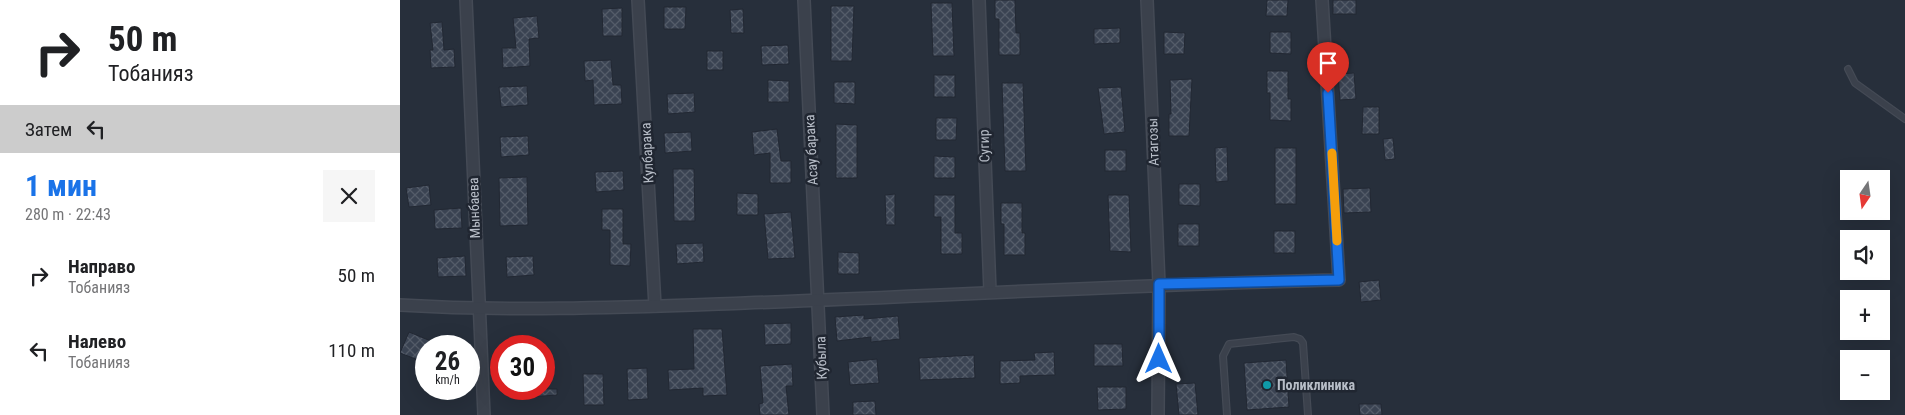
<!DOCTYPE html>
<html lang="ru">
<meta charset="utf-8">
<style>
body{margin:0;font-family:"Roboto Condensed",sans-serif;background:#f6f6f6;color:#202124;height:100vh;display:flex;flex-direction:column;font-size:19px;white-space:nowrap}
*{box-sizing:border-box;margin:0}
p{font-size:16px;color:#757577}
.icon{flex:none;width:28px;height:28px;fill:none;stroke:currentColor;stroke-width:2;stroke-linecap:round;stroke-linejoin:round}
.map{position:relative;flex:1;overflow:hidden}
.side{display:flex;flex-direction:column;background:#fff;width:400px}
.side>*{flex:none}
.hud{background:#fff;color:#202124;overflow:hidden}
.needle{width:32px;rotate:193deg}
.fabs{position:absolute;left:1440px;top:170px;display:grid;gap:10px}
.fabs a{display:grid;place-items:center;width:50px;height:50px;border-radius:0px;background:#fff;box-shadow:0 5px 20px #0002;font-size:25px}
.speed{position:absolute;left:15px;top:335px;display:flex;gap:10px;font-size:25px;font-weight:700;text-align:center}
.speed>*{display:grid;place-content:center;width:65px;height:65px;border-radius:50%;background:#fff;box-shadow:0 5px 20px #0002;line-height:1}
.speed small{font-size:12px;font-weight:400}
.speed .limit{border:8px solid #d22;background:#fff;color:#111}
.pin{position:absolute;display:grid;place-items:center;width:42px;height:42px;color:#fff;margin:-51px -21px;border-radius:50% 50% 50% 0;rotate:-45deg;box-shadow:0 0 5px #0007}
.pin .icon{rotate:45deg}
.me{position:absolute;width:55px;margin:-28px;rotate:0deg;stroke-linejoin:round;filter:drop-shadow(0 0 4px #0008)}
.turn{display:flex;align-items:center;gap:18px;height:105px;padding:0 25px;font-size:22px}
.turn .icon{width:65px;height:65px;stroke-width:2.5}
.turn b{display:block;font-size:35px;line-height:42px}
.then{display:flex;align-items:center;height:48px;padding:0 25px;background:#0003;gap:10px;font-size:19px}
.round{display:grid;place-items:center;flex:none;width:52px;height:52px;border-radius:0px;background:#f6f6f6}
.summary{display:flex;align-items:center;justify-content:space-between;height:85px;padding:0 25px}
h1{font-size:30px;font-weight:700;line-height:38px;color:#1a73e8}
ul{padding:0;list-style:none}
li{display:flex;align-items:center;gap:15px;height:75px;padding:0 25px}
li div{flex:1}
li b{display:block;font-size:19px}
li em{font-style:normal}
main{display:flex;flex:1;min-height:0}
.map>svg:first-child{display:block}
</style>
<main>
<section class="side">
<div class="hud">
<div class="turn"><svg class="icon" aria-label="right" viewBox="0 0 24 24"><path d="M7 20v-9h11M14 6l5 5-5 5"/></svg><div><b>50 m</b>Тобанияз</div></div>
<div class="then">Затем<svg class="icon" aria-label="left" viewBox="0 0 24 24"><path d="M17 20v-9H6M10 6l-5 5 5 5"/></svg></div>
</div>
<div class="summary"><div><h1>1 мин</h1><p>280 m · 22:43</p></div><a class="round"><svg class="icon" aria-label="close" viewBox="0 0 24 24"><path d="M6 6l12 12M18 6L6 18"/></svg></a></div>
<ul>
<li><svg class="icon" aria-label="right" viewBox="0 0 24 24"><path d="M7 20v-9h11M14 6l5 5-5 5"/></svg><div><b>Направо</b><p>Тобанияз</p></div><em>50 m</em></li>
<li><svg class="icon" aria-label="left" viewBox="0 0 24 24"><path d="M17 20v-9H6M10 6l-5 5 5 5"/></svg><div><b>Налево</b><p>Тобанияз</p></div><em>110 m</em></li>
</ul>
</section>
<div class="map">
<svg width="1505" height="415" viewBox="0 0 1505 415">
<defs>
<pattern id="building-cross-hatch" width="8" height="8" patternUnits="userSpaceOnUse" patternTransform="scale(1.25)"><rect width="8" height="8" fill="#3a4352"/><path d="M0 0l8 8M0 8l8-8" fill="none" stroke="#545c69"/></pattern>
</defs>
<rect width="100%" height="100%" fill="#272f3b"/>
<g fill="url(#building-cross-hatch)" stroke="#222833">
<polygon points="595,0 615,0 616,33 620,33 620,55 599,55 599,19 595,19"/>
<polygon points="867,0 888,0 887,16 866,16"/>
<rect x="933" y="0" width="23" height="14"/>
<polygon points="531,3 552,3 554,56 533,56"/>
<polygon points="431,6 454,6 452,61 431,61"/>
<polygon points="264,7 286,7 285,29 264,29"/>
<polygon points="222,8 222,36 203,36 202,9"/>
<polygon points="343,9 344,33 331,33 330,10"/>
<polygon points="137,16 139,38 129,39 130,66 103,68 102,48 116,48 113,18"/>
<polygon points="42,22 44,50 54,49 55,67 31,68 30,50 33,50 30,23"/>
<polygon points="720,28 720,43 694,44 694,29"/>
<polygon points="764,32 785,33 784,54 764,54"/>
<polygon points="870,32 891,32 891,54 870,53"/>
<polygon points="388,45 389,64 362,65 361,46"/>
<rect x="307" y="51" width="16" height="19"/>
<polygon points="211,60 213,85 221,85 222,104 194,105 193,80 185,81 184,61"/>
<polygon points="867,71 888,71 888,99 891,99 891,121 870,120 870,93 867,93"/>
<polygon points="954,73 956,99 940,100 938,74"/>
<rect x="534" y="75" width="21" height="22"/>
<polygon points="792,79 789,136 769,136 769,114 771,114 770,80"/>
<polygon points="368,80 389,81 389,102 368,102"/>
<polygon points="434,82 455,82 455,104 434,103"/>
<polygon points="602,83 623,83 626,171 605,171"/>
<polygon points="127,86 128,105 101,107 99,87"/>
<polygon points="721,87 725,132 704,134 698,88"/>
<polygon points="294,93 295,112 268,114 267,94"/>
<polygon points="963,107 979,107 979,134 962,134"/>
<polygon points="536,118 557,118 556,140 536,140"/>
<polygon points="436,124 457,125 457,178 436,178"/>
<polygon points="377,129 381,161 391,161 391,183 370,183 370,153 354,155 352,132"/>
<polygon points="291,132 292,151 265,153 264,133"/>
<polygon points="128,136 129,155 101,157 100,137"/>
<polygon points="993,138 995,159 985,160 983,139"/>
<polygon points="827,147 828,181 816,182 815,148"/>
<rect x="875" y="148" width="21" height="56"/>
<rect x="705" y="150" width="21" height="21"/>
<polygon points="534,156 555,157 555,178 534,178"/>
<polygon points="273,169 294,169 295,221 274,221"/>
<polygon points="223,171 224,190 196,192 195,172"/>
<polygon points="127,177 128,225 100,226 99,178"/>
<polygon points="779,184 800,184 800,206 779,205"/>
<polygon points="29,185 31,205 9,207 6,188"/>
<polygon points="970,188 971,212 944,213 943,189"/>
<polygon points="337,193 358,194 358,215 337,215"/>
<polygon points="495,194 495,225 486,225 485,195"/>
<polygon points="534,195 555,195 555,233 562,233 562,254 541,254 541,217 534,217"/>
<polygon points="708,195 729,195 731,252 710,251"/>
<polygon points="601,203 622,203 622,233 625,233 625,255 604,255 604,224 601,224"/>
<polygon points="61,208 62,228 35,229 34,210"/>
<polygon points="202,209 223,209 223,244 231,244 230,266 210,265 210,230 202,230"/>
<polygon points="391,212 395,258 368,259 364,214"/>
<rect x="778" y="224" width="21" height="22"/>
<rect x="874" y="231" width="21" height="22"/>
<polygon points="303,243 304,262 277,264 276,244"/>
<polygon points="438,252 459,253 459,274 438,274"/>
<polygon points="65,256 66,276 38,277 37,258"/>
<polygon points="133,256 134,275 107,277 106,257"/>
<polygon points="979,280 981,300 961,302 959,282"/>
<polygon points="464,315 464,319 498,316 500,339 471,342 471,337 437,341 435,317"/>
<polygon points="391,323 391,344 365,345 364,324"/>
<polygon points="293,329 322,329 327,395 303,396 303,388 269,390 268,370 294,369"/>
<polygon points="9,332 43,346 26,346 26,363 0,353"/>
<polygon points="694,344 722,344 723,366 694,366"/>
<polygon points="654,352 655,375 620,376 620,383 600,384 600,361 635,360 634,353"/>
<polygon points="574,355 575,378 520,380 519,358"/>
<polygon points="477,359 479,383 450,385 448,362"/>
<polygon points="886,360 889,407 847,410 844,363"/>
<polygon points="392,364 393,386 386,386 389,415 360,415 359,404 363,403 360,366"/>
<polygon points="247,368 248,399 228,400 227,369"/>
<polygon points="183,374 203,374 204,405 184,405"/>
<polygon points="795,383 798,415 779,415 776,384"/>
<polygon points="697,387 726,387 726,409 698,410"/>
<polygon points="115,389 157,389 157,395 115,398"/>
<polygon points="475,401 476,415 453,415 453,402"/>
<polygon points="959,404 981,404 982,415 960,415"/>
</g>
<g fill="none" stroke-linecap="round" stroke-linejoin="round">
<defs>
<g id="service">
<polyline points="1448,69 1455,83 1505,119"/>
<polyline points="827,415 823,356 829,344 894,337 900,339 903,343 908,415"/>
</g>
<g id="minor">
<polyline points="66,0 84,415"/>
<polyline points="238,0 255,306"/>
<polyline points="404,0 423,415"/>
<polyline points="579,0 590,292"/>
<polyline points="747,0 759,284 758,415"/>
<path d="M0,305C115,312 230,307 345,303C543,296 741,284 939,280L922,0"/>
</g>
</defs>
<use href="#service" stroke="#444a55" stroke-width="8"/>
<use href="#minor" stroke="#444a55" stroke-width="14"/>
<use href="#service" stroke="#3b414c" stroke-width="5.5"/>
<use href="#minor" stroke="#3b414c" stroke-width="11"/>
</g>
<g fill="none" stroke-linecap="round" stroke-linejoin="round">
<defs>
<polyline id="route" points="759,359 759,284 939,280 928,93"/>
</defs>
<use href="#route" stroke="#114b97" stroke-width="12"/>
<use href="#route" stroke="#1a73e8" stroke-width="9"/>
<polyline stroke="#f59e0b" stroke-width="9" points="932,153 937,241"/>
</g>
<circle fill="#0f9aa8" stroke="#202631" stroke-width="2" cx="867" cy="385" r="5"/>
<g text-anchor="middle" stroke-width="5" stroke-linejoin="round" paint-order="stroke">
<g font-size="14" fill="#b7bdc7" stroke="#202631">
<text transform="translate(753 142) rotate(-92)" y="5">Атагозы</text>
<text transform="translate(584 146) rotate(-92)" y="5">Сугир</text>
<text transform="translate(411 150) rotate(-93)" y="5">Асау барака</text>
<text transform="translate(247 153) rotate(-93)" y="5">Кулбарака</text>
<text transform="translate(74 208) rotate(-92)" y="5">Мынбаева</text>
<text transform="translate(421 358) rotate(-92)" y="5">Кубыла</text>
</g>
<g font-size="14" font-weight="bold" fill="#b7bdc7" stroke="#202631" text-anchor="start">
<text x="877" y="390">Поликлиника</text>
</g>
</g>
</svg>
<div class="fabs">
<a><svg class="needle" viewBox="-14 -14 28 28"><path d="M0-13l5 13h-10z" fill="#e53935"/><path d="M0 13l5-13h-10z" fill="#757577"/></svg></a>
<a><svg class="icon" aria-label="sound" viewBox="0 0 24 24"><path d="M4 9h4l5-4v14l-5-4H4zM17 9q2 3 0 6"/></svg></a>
<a>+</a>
<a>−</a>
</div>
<div class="speed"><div>26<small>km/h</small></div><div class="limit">30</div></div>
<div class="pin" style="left:928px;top:93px;background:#d93025"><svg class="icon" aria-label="arrive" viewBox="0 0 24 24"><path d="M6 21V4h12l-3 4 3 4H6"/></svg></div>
<svg class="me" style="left:759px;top:359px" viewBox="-20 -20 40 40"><path d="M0-17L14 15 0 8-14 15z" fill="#1a73e8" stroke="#fff" stroke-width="4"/></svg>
</div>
</main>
